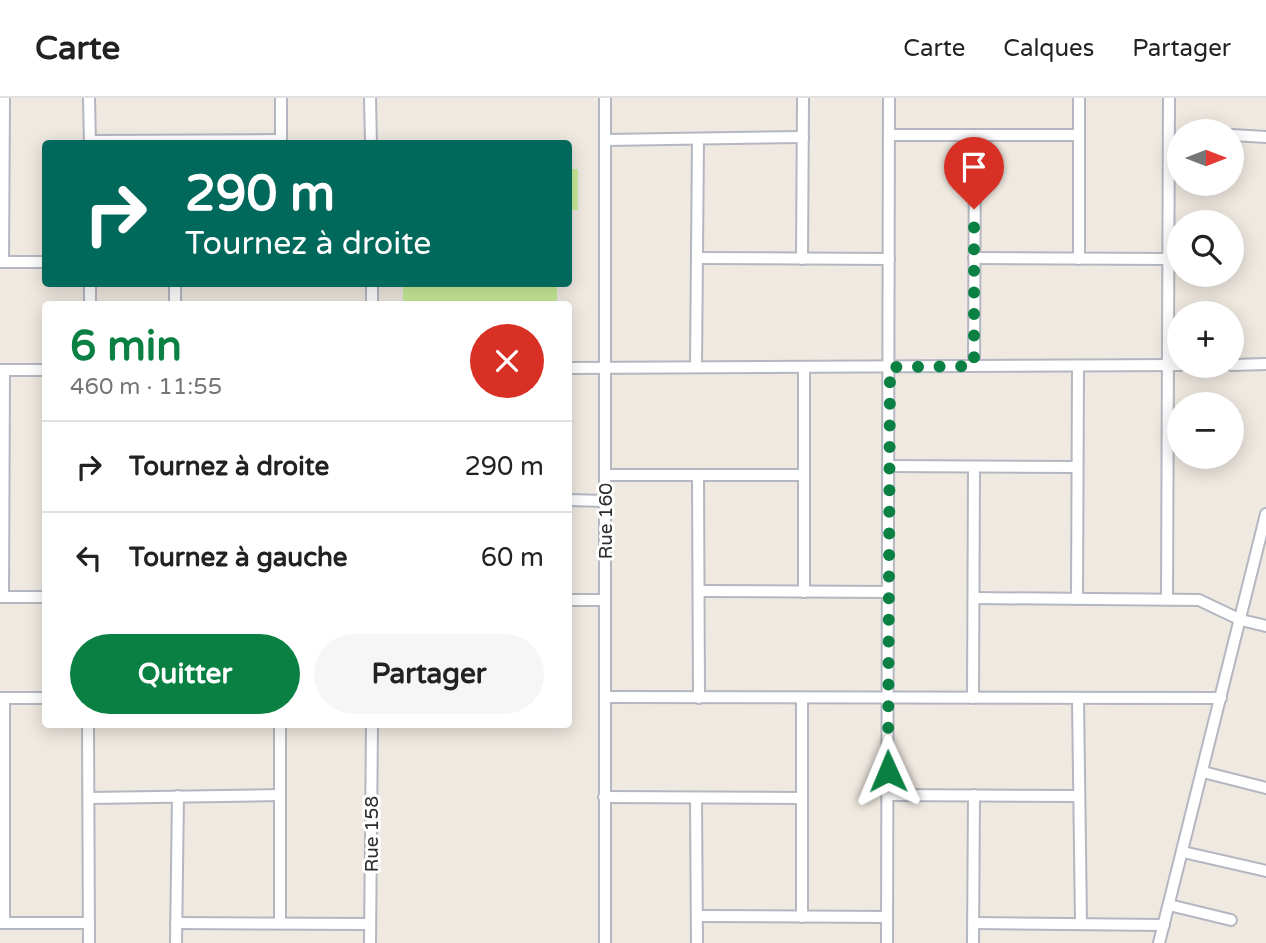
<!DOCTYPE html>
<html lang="fr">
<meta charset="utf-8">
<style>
body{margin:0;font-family:"Varela Round",sans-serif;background:#f6f6f6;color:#222;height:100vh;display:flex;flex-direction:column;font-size:26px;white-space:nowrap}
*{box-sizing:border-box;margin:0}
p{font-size:23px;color:#767676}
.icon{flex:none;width:38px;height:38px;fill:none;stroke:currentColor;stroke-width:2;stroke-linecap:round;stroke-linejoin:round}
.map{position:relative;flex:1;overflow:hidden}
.panel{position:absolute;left:42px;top:203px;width:530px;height:427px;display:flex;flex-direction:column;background:#fff;border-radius:7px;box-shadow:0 4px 18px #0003}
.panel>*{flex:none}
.banner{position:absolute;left:42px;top:42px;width:530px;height:147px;border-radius:7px;box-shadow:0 4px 18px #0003;background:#00695c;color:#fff;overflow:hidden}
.needle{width:46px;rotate:90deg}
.buttons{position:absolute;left:1167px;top:21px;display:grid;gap:14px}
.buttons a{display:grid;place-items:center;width:77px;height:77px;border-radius:50%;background:#fff;box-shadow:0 4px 18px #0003;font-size:35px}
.pin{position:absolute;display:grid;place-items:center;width:60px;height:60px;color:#fff;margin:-72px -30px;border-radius:50% 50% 50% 0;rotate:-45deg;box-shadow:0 0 7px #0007}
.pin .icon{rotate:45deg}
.me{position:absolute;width:77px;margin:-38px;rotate:359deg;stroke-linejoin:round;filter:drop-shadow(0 0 5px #0008)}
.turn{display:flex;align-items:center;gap:24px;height:147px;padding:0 28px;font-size:32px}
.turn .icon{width:91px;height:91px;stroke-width:2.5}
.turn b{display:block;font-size:49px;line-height:60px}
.round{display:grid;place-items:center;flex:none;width:74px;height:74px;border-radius:37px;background:#f6f6f6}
.summary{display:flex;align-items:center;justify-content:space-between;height:119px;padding:0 28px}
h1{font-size:42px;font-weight:800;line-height:52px;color:#0b8043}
.cta{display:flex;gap:14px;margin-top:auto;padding:14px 28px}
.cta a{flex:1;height:80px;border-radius:42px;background:#0b8043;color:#fff;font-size:28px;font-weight:800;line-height:80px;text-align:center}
.cta a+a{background:#f6f6f6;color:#222}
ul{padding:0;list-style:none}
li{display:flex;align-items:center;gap:21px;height:91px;padding:0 28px;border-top:2px solid #e0e0e0}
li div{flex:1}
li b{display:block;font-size:26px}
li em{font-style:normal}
header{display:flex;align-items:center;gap:42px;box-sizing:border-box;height:98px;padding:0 35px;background:#fff;border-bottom:2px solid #e0e0e0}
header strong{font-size:33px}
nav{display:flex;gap:38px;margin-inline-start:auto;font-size:24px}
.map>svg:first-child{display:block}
</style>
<header>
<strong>Carte</strong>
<nav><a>Carte</a><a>Calques</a><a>Partager</a></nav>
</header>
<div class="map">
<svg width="1266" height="845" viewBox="0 0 1266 845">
<rect width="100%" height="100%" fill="#efe9e1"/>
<g fill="#c9ec9a">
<rect x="569" y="71" width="9" height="41"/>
<rect x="403" y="186" width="154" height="20"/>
</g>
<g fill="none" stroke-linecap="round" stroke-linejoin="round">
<defs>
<g id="minor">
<polyline points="89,0 90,46"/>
<polyline points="370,0 371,46"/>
<polyline points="605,0 605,845"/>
<polyline points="889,37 1079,37"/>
<polyline points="1232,37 1266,39"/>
<polyline points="605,42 803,39"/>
<polyline points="90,43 281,42"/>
<polyline points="281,46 281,0"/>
<polyline points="697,160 889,161"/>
<polyline points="974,160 1169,161"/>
<polyline points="802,161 803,0"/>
<polyline points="1079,161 1079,0"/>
<polyline points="0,164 46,164"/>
<polyline points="3,164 4,0"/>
<polyline points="175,186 175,206"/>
<polyline points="90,206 90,186"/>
<polyline points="372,206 372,186"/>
<polyline points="1232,267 1266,266"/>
<polyline points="974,268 975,37"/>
<polyline points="696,269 698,41"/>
<polyline points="569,270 1180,267"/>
<polyline points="804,270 804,494"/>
<polyline points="0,272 46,272"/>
<polyline points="888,368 1077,369"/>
<polyline points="605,377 803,377"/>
<polyline points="698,377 699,600"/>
<polyline points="569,402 605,403"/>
<polyline points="700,493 888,494"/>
<polyline points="0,499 46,499"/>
<polyline points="3,499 4,272"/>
<polyline points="974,500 1199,502 1241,522 1266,528"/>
<polyline points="1077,501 1078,269"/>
<polyline points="1167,501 1169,0"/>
<polyline points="569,502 605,502"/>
<polyline points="605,599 1221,600"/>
<polyline points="0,600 46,600"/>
<polyline points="4,600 4,825"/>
<polyline points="973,600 974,369"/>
<polyline points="802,601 802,819"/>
<polyline points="1078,601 1081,825"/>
<polyline points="88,626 89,845"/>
<polyline points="1203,674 1266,690"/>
<polyline points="888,697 1079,698"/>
<polyline points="604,699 802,700"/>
<polyline points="89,700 280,697"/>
<polyline points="696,700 697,845"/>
<polyline points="1183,754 1266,773"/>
<polyline points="1169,807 1231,822"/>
<polyline points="697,818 887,819"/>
<polyline points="280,824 280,626"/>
<polyline points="0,825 89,825"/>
<polyline points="176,825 370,826"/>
<polyline points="974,825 1164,827"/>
<polyline points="176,845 178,698"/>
<polyline points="370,845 372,626"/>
<polyline points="887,845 889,0"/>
<polyline points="973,845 974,697"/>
<polyline points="1159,845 1266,416"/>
</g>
</defs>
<use href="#minor" stroke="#b4b7c1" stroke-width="14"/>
<use href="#minor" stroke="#fff" stroke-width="10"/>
</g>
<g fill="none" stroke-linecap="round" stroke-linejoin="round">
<polyline stroke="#0b8043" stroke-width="12" stroke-dasharray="0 21.6" points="888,673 890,269 974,268 974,111"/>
</g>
<g text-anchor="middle" stroke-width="6" stroke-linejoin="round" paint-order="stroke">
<g font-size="19" fill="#2e2e2e" stroke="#fff">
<text transform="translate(605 423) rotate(-90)" y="7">Rue 160</text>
<text transform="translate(371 736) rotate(-90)" y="7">Rue 158</text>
</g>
</g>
</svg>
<div class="buttons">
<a><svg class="needle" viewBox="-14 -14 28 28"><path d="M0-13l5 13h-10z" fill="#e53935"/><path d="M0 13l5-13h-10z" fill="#767676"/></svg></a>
<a><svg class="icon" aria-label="search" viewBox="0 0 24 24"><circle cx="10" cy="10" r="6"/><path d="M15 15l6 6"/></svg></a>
<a>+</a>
<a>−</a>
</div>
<div class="pin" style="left:974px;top:111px;background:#d93025"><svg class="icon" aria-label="arrive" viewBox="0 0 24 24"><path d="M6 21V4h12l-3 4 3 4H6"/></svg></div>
<svg class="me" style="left:888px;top:673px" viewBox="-20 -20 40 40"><path d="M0-17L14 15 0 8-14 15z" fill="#0b8043" stroke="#fff" stroke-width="4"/></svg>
<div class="banner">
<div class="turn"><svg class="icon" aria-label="right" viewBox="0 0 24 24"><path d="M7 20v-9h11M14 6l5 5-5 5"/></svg><div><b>290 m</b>Tournez à droite</div></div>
</div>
<section class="panel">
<div class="summary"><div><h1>6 min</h1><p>460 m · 11:55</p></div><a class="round" style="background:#d93025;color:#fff"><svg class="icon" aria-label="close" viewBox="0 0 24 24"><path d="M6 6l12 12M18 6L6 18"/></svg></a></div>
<ul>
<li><svg class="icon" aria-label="right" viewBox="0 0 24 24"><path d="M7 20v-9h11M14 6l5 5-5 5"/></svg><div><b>Tournez à droite</b></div><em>290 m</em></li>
<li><svg class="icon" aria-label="left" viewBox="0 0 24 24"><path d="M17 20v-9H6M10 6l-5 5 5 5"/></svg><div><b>Tournez à gauche</b></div><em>60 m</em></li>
</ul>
<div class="cta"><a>Quitter</a><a>Partager</a></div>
</section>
</div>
